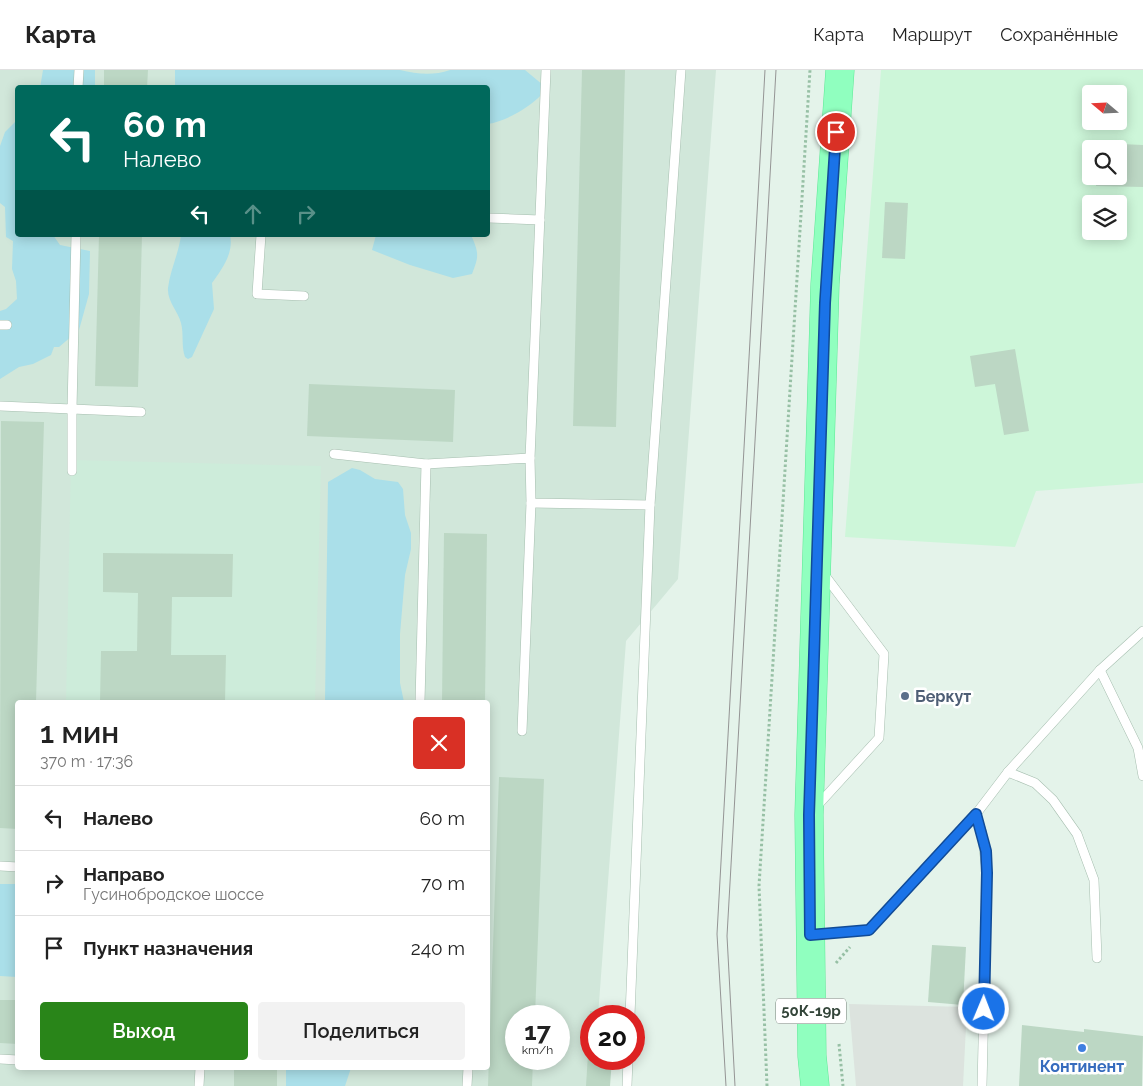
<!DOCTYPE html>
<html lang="ru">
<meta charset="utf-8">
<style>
body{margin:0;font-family:Raleway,sans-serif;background:#f2f2f2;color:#222;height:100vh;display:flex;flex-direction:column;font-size:19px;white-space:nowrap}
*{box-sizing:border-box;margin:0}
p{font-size:16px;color:#767676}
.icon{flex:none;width:28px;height:28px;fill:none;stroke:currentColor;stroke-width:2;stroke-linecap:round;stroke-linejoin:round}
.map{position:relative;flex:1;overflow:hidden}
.panel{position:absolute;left:15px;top:630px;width:475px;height:370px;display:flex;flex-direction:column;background:#fff;border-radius:5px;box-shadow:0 2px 12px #0003}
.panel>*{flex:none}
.top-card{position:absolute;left:15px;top:15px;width:475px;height:152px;border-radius:5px;box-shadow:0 2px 12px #0003;background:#00695c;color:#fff;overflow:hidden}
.needle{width:32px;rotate:289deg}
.tools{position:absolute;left:1082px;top:15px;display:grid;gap:10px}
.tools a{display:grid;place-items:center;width:45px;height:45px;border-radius:5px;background:#fff;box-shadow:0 2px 12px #0003;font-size:25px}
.speed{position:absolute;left:505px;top:935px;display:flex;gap:10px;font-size:25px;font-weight:700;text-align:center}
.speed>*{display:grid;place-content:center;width:65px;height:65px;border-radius:50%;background:#fff;box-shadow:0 2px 12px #0003;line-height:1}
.speed small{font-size:12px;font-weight:400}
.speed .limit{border:8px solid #d22;background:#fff;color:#111}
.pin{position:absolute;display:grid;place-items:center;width:42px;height:42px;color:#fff;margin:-21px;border:2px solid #fff;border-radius:50%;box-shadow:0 1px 5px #0007}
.me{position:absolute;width:55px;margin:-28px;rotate:1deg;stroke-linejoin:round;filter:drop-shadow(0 0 4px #0008)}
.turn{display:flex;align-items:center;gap:18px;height:105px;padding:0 25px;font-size:22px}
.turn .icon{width:65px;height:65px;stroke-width:2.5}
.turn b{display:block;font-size:35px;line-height:42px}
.lanes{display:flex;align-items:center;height:48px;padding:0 25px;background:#0003;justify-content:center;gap:25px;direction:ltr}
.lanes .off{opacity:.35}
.round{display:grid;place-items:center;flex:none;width:52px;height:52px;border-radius:5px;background:#f2f2f2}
.headline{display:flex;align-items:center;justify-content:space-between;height:85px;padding:0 25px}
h1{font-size:30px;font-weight:600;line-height:38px}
.action{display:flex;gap:10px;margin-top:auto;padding:10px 25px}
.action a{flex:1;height:58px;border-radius:5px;background:#298519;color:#fff;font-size:20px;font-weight:600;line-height:58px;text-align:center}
.action a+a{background:#f2f2f2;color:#222}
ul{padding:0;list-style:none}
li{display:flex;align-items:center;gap:15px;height:65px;padding:0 25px;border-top:1px solid #e0e0e0}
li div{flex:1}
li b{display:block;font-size:19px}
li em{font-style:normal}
header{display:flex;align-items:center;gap:30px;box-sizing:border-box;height:70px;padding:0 25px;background:#fff;border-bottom:1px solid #e0e0e0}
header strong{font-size:24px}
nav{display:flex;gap:28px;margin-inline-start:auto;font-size:18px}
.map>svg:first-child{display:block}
</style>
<header>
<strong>Карта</strong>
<nav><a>Карта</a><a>Маршрут</a><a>Сохранённые</a></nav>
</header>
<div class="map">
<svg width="1143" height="1016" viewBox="0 0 1143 1016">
<rect width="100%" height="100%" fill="#e4f3ea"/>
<path fill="#d1e7da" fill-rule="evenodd" d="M0,0H716L678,509L626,571L598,946H591V989H595L593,1016H0ZM18,18H488V165H18ZM18,632H488V998H18ZM516,946H559V989H516Z"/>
<path fill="#cdf6d9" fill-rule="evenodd" d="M881,0H1143V413L1036,421L1015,477L845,467ZM1091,24H1119V51H1091ZM1091,79H1119V106H1091ZM1091,134H1119V161H1091Z"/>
<polygon fill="#cdecda" points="71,390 321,396 315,632 66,632"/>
<g fill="#aadfe9">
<polygon points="43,0 95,0 95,17 40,18"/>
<path d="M175,0H400C417,4 433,6 450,0H525L543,15L542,24C529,38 506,51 488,54V18H175Z"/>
<polygon points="17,50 18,165 53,165 60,175 90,181 89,224 79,260 59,277 54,277 51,285 33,294 19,297 0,309 0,241 6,239 17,229 16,211 12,199 13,171 6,167 5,137 0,133 0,76 5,62"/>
<path d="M181,165H230C234,183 222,199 212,213L214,239L192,287L188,289L185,287C181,276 184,264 181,253C178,241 167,231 168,218C170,200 179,183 181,165Z"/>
<path d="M376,165H471C479,183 479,186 472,204L453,208L410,195L372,180Z"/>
<polygon points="352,398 360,400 375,409 398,412 403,419 405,445 411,463 411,479 405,505 400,564 400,613 404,632 325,632 328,412"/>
<polygon points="0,814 17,814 17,907 0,906"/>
<polygon points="286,998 351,998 345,1016 286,1016"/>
</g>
<polygon fill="#dce3de" points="849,934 967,937 963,1016 856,1016"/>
<g fill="#bcd7c4">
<polygon points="104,0 148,0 147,18 104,18"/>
<polygon points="582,0 625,0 616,357 573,356"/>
<polygon points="1098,73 1143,75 1143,117 1096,116 1097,106 1119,106 1119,79 1098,79"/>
<polygon points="885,132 908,133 905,189 882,188"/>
<polygon points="99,165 142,165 138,317 95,316"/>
<polygon points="1015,279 1029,361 1004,365 995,314 975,317 970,286"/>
<polygon points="309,314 455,320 453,372 307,366"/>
<polygon points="1,351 44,352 36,632 18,632 18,759 0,758"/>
<polygon points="444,463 487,464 485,632 442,632"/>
<polygon points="103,483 233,484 232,527 172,527 171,585 226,585 225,632 100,632 101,581 137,581 138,523 103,522"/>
<polygon points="499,707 544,709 535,946 516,946 516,989 533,989 532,1016 488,1016"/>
<polygon points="932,875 966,877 963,935 928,932"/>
<polygon points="0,930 18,930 18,974 0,973"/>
<polygon points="590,941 615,942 614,946 590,946"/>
<polygon points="590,952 591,952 591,989 612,989 610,1016 586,1016"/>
<polygon points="1022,955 1084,962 1084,959 1143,966 1142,1016 1019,1016"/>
<rect x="234" y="998" width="43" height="18"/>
</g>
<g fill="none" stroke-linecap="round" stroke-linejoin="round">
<defs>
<g id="service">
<polyline points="78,18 79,0"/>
<polyline points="488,148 540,150"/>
<polyline points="261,165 257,224 304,226"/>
<polyline points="0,255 7,255"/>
<polyline points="0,336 72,339 76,165"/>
<polyline points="334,384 426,394 530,388 531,433 650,435 630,946"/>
<polyline points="530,388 546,0"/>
<polyline points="72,401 72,339 141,342"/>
<polyline points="650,435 681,0"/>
<polyline points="1100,600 1138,678 1143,706"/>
<polyline points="420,632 426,394"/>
<polyline points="522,661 531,433"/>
<polyline points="1008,702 1035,713 1053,730 1077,764 1094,810 1097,888"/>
<polyline points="816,737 879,668 884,584 823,503"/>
<polyline points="976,744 982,763 987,803 982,1016"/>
<polyline points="0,796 18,797"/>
<polyline points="812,865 869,860 976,744 1008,702 1100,600 1143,561"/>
<polyline points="0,989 18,990"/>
<polyline points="199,1016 200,998"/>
<polyline points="467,1016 468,998"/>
<polyline points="627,1016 628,989"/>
</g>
<polyline id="primary" points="815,1016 812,986 809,745 825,214 840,0"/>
</defs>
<use href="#service" stroke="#a6beaf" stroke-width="10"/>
<use href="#primary" stroke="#5ce895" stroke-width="29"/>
<g stroke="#97c0a5" stroke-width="3" stroke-dasharray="2.5 2.5" stroke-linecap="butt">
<polyline points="836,893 850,877"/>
<polyline points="839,974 843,1016"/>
<polyline points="767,1016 759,816 810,0"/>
</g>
<use href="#service" stroke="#fff" stroke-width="9"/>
<use href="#primary" stroke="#90ffbf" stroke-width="28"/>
<g stroke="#949494" stroke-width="1">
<polyline points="726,1016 717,864 765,0"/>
<polyline points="735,1016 727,866 776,0"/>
</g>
</g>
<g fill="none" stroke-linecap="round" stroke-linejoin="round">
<defs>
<polyline id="route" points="836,62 825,233 809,745 810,865 869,860 976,744 986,781 987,803 984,939"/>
</defs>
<use href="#route" stroke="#114b97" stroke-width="12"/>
<use href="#route" stroke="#1a73e8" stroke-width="9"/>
</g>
<circle fill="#5c6f8a" stroke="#fff" stroke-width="2" cx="905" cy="626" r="5"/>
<circle fill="#3f7fe0" stroke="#fff" stroke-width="2" cx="1082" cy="978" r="5"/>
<g text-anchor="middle" stroke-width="5" stroke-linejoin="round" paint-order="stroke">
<rect fill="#fff" stroke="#707d74" stroke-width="1" x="776" y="928.5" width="70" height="25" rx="4"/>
<g font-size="15" font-weight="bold" fill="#334539">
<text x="811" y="946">50К-19р</text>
</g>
<g font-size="16" font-weight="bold" fill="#4e5e75" stroke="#fff" text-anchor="start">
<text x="915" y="632">Беркут</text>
</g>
<g font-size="16" font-weight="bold" fill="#366cbe" stroke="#fff">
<text x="1082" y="1002">Континент</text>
</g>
</g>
</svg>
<div class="tools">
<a><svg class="needle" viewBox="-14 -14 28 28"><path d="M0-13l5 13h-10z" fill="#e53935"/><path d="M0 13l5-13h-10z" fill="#767676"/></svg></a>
<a><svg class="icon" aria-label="search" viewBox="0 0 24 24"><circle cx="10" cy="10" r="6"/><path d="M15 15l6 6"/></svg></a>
<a><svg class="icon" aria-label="layers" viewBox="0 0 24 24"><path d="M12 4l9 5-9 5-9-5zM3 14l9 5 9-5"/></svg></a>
</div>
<div class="speed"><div>17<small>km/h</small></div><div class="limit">20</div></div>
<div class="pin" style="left:836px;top:62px;background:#d93025"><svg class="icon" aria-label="arrive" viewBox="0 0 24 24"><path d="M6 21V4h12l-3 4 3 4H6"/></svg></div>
<svg class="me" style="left:984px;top:939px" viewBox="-20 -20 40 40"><circle r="17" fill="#1a73e8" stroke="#fff" stroke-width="3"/><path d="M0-11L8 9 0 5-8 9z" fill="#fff"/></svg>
<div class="top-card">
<div class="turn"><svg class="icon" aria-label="left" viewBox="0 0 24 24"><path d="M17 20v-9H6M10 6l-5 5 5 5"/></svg><div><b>60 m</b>Налево</div></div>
<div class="lanes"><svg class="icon" aria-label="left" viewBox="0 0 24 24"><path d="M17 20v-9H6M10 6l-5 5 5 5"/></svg><svg class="icon off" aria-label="ahead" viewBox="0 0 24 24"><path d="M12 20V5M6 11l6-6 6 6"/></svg><svg class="icon off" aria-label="right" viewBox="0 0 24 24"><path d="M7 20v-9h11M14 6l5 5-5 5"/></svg></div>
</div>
<section class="panel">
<div class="headline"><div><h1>1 мин</h1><p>370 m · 17:36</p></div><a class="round" style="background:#d93025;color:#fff"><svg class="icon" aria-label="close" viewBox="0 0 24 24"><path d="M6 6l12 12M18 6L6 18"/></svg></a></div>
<ul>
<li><svg class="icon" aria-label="left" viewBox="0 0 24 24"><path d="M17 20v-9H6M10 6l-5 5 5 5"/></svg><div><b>Налево</b></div><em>60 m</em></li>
<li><svg class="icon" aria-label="right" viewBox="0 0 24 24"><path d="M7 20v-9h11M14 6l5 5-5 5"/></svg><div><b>Направо</b><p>Гусинобродское шоссе</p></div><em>70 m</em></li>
<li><svg class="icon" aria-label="arrive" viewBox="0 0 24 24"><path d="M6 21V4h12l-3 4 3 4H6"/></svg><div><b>Пункт назначения</b></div><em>240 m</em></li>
</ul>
<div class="action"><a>Выход</a><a>Поделиться</a></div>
</section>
</div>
